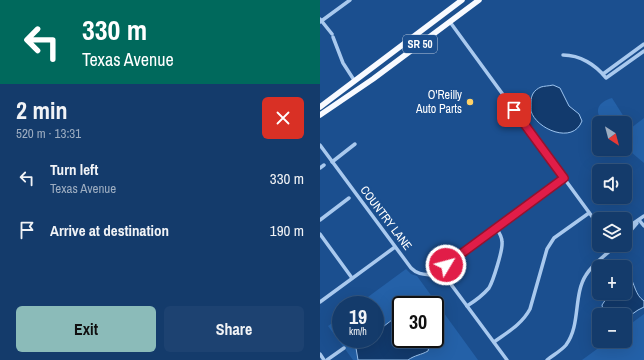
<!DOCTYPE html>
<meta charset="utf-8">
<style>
body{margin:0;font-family:"Archivo Narrow",sans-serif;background:#1d4271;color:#f1f3f6;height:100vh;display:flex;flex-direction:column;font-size:15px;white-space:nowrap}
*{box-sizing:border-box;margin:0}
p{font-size:13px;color:#9dadc1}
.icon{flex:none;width:22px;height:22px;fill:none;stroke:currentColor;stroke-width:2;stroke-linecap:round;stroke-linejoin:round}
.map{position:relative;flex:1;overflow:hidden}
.sheet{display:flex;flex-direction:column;background:#143b6b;width:320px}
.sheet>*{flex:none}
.hud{background:#00695c;color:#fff;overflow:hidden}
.needle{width:26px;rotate:144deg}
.controls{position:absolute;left:272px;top:116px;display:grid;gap:8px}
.controls a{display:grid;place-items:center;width:40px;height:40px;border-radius:6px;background:#143b6b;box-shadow:0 4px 16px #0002,0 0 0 1px #33557e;font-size:20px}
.speed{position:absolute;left:12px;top:296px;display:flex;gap:8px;font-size:20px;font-weight:700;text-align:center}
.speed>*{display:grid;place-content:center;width:52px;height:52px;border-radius:50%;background:#143b6b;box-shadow:0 4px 16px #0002,0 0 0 1px #33557e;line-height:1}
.speed small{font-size:10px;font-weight:400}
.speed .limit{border:2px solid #111;border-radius:6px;background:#fff;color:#111}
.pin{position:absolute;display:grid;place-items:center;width:34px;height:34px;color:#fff;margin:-17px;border-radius:8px;box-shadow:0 2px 6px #0006}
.me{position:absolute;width:44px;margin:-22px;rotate:53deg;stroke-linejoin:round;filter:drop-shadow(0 0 3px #0008)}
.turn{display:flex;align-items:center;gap:14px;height:84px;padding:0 16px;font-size:18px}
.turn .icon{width:52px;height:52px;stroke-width:2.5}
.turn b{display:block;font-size:28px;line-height:34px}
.round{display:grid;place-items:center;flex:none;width:42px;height:42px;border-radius:6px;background:#1d4271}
.head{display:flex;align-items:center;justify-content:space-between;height:68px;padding:0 16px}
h1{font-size:24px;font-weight:800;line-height:30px}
.action{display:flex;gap:8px;margin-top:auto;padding:8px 16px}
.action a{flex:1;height:46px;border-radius:6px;background:#8bbbb9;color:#111;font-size:16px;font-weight:800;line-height:46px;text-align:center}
.action a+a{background:#1d4271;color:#f1f3f6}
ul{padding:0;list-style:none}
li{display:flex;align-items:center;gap:12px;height:52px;padding:0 16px}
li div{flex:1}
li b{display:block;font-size:15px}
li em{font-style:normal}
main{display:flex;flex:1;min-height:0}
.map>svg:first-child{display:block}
</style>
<main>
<section class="sheet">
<div class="hud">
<div class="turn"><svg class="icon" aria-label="left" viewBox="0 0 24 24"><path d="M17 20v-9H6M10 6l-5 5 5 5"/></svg><div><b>330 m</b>Texas Avenue</div></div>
</div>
<div class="head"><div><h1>2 min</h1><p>520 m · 13:31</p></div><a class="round" style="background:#d93025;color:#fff"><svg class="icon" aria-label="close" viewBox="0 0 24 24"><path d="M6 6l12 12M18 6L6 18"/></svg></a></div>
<ul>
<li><svg class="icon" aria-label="left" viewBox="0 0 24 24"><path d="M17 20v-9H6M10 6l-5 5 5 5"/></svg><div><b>Turn left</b><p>Texas Avenue</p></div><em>330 m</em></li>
<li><svg class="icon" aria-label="arrive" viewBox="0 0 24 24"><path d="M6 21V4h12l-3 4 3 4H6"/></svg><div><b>Arrive at destination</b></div><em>190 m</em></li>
</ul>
<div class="action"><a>Exit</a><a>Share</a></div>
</section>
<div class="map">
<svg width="324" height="360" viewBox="0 0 324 360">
<rect width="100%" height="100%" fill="#1b4f8f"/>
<g fill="#2461a8" fill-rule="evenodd">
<path d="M292,98L311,128L324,118V163L305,147V123H284C273,111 278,102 292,98Z"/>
<path d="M86,269L91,274L97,276L158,360H33L8,326L21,317V339H55V305H37ZM81,305H115V339H81Z"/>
<polygon points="324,314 324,360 262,360 288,341 305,341 305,328"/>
</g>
<g fill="#123a6d" stroke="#9cc4f0">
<path d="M233,85L240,88L249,106L259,114L262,121C253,145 216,129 211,111C211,108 211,104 211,102C211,95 214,90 221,87C224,86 229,86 233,85Z"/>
<path d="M307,275H309C315,284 315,295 324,301V307L318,310L305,319V315H284L282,305L290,293H305V276Z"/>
<path d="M81,310V339H109L110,342L108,351C101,355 95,355 88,360H38L36,348L49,339H55V333C62,327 78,317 81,310Z"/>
</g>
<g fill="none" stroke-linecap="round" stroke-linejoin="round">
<g stroke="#a9c9ee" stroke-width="3.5">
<polyline points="0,19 12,34"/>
<polyline points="0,22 30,0"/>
<polyline points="130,22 192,107"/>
<polyline points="13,37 23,63 34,80"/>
<path d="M243,55C260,55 276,65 286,78L324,51"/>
<polyline points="283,74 324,44"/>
<polyline points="194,110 279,226"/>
<path d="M0,145L91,268C103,280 115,269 130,283L187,360"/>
<polyline points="12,162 35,144"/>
<polyline points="0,168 4,165"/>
<polyline points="0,220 29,198"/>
<polyline points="319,220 324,226"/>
<polyline points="305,230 308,227 324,216"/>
<polyline points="0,234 32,278"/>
<polyline points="305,237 317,223"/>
<polyline points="293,245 298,251"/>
<polyline points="114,274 244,178"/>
<polyline points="0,302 75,247"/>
<path d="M147,306C155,301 163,295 169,288C173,281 183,250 182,242C182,237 179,232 176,228"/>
<path d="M174,342C188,332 202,324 210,309L227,249L234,238L269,213"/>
<polyline points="0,354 4,360"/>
<polyline points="7,360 24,348"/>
<path d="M227,360C233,355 241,351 246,345C261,325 253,295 266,275C273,263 287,254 297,245"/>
</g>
<g stroke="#f8faff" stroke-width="5.5">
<polyline points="0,107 142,0"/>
<polyline points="0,115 53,79 159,0"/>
</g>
</g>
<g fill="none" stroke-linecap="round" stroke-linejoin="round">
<defs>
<polyline id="route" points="126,265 244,178 194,110"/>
</defs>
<use href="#route" stroke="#92132f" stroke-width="10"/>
<use href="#route" stroke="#e11d48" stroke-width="7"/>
</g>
<circle fill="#ffd166" stroke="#1b4f8f" stroke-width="1.5" cx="150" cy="102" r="4"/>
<g text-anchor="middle" stroke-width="4" stroke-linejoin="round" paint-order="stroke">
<rect fill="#1b4f8f" stroke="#bbcadd" stroke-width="1" x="83" y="35" width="34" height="18" rx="3"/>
<g font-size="11" font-weight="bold" fill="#fff">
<text x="100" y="48">SR 50</text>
</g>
<g font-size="12" fill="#fff" stroke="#1b4f8f" text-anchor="end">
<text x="142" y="99">O'Reilly<tspan x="142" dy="14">Auto Parts</tspan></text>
</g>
<g font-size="12" fill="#fff" stroke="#1b4f8f">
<text transform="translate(66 218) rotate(53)" y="4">COUNTRY LANE</text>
</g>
</g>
</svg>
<div class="controls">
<a><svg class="needle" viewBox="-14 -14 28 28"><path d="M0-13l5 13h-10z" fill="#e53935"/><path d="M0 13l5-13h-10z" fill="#9dadc1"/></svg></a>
<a><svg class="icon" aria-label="sound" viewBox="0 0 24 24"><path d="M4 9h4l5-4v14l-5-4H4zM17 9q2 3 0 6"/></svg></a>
<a><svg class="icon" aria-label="layers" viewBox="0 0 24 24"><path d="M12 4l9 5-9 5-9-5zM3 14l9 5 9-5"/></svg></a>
<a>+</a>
<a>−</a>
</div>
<div class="speed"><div>19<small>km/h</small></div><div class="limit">30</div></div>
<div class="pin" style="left:194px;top:110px;background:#d93025"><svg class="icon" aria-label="arrive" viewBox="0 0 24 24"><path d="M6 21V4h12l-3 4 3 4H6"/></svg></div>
<svg class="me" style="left:126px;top:265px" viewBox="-20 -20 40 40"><circle r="17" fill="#e11d48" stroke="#fff" stroke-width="3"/><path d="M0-11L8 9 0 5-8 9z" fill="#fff"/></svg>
</div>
</main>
